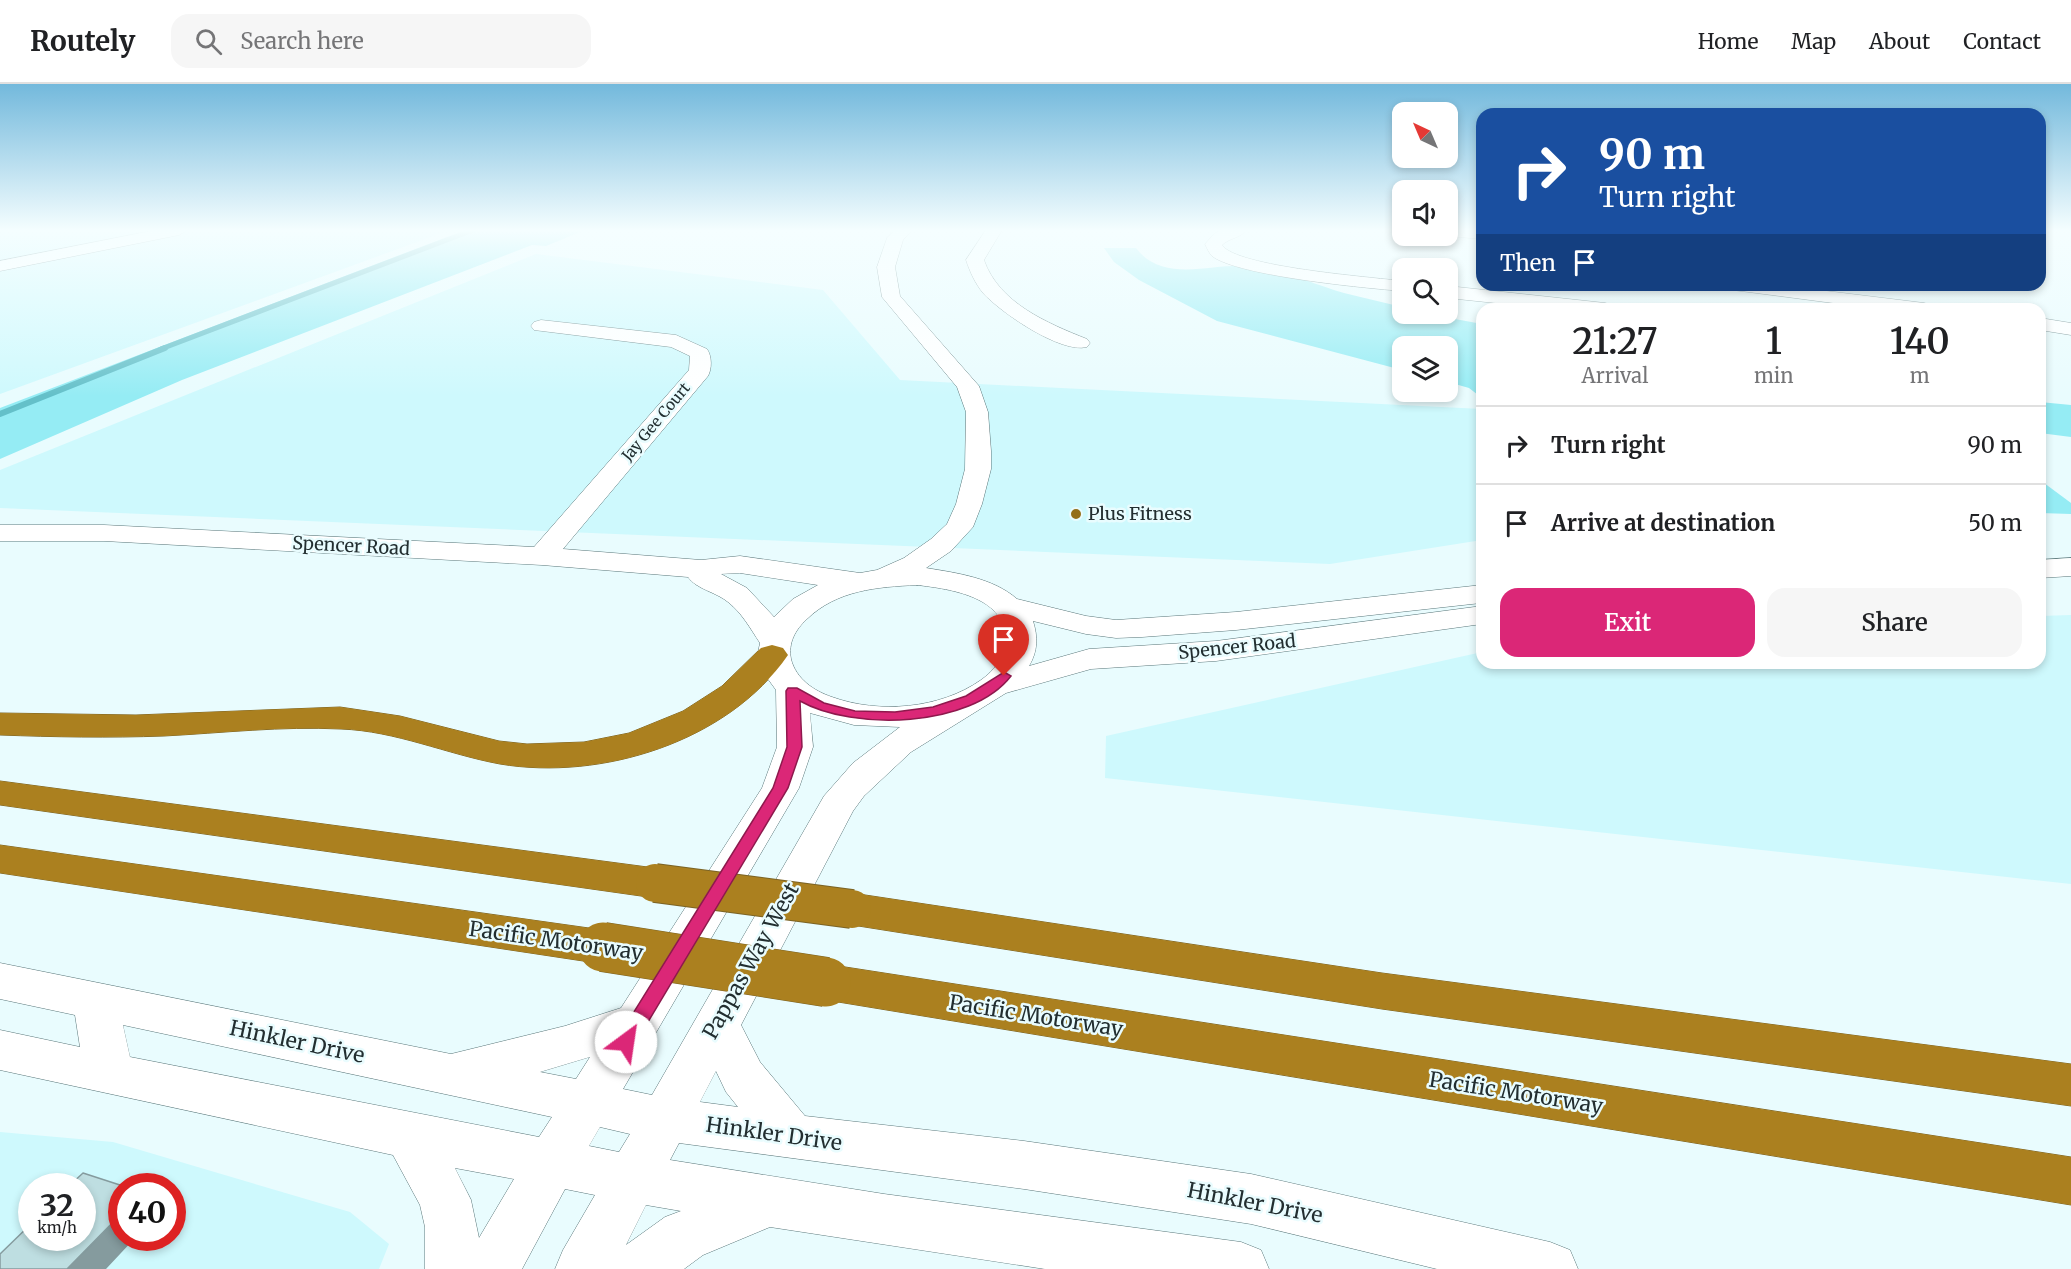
<!DOCTYPE html>
<style>
body{margin:0;font-family:Merriweather,serif;background:#f6f6f6;color:#202124;height:100vh;display:flex;flex-direction:column;font-size:22px;white-space:nowrap}
*{box-sizing:border-box;margin:0}
p{font-size:20px;color:#757577}
.icon{flex:none;width:33px;height:33px;fill:none;stroke:currentColor;stroke-width:2;stroke-linecap:round;stroke-linejoin:round}
.map{position:relative;flex:1;overflow:hidden}
.sheet{position:absolute;left:1476px;top:219px;width:570px;height:366px;display:flex;flex-direction:column;background:#fff;border-radius:18px;box-shadow:0 3px 9px #0003}
.sheet>*{flex:none}
.hud{position:absolute;left:1476px;top:24px;width:570px;height:183px;border-radius:18px;box-shadow:0 3px 9px #0003;background:#1a4fa0;color:#fff;overflow:hidden}
.needle{width:39px;rotate:316deg}
.tools{position:absolute;left:1392px;top:18px;display:grid;gap:12px}
.tools a{display:grid;place-items:center;width:66px;height:66px;border-radius:12px;background:#fff;box-shadow:0 3px 9px #0003;font-size:30px}
.speed{position:absolute;left:18px;top:1089px;display:flex;gap:12px;font-size:30px;font-weight:700;text-align:center}
.speed>*{display:grid;place-content:center;width:78px;height:78px;border-radius:50%;background:#fff;box-shadow:0 3px 9px #0003;line-height:1}
.speed small{font-size:15px;font-weight:400}
.speed .limit{border:9px solid #d22;background:#fff;color:#111}
.pin{position:absolute;display:grid;place-items:center;width:51px;height:51px;color:#fff;margin:-62px -26px;border-radius:50% 50% 50% 0;rotate:-45deg;box-shadow:0 0 6px #0007}
.pin .icon{rotate:45deg}
.me{position:absolute;width:66px;margin:-33px;rotate:31deg;stroke-linejoin:round;filter:drop-shadow(0 0 4px #0008)}
.turn{display:flex;align-items:center;gap:21px;height:126px;padding:0 24px;font-size:27px}
.turn .icon{width:78px;height:78px;stroke-width:2.5}
.turn b{display:block;font-size:42px;line-height:51px}
.then{display:flex;align-items:center;height:57px;padding:0 24px;background:#0003;gap:12px;font-size:22px}
.eta{display:flex;justify-content:space-evenly;align-items:center;height:102px;text-align:center}
.eta b{font-size:36px;font-weight:600;line-height:42px}
.primary-button{display:flex;gap:12px;margin-top:auto;padding:12px 24px}
.primary-button a{flex:1;height:69px;border-radius:18px;background:#db2777;color:#fff;font-size:24px;font-weight:600;line-height:69px;text-align:center}
.primary-button a+a{background:#f6f6f6;color:#202124}
ul{padding:0;list-style:none}
li{display:flex;align-items:center;gap:18px;height:78px;padding:0 24px;border-top:2px solid #e0e0e0}
li div{flex:1}
li b{display:block;font-size:22px}
li em{font-style:normal}
header{display:flex;align-items:center;gap:36px;box-sizing:border-box;height:84px;padding:0 30px;background:#fff;border-bottom:2px solid #e0e0e0}
header strong{font-size:28px}
nav{display:flex;gap:33px;margin-inline-start:auto;font-size:21px}
.search{width:420px;height:54px;background:#f6f6f6;display:flex;align-items:center;gap:15px;box-sizing:border-box;padding:0 21px;border-radius:18px;color:#757577;font-size:22px}
.map>svg:first-child{display:block}
</style>
<header>
<strong>Routely</strong>
<div class="search"><svg class="icon" aria-label="search" viewBox="0 0 24 24"><circle cx="10" cy="10" r="6"/><path d="M15 15l6 6"/></svg>Search here</div>
<nav><a>Home</a><a>Map</a><a>About</a><a>Contact</a></nav>
</header>
<div class="map">
<svg width="2071" height="1185" viewBox="0 0 2071 1185">
<rect width="100%" height="100%" fill="#e9fcfe"/>
<g fill="#cef9fd" fill-rule="evenodd">
<polygon points="0,146 450,146 0,310"/>
<polygon points="536,170 823,206 900,296 1482,325 1482,456 1330,480 0,424 0,386"/>
<polygon points="2071,531 2071,800 1105,694 1106,652 1482,568 1482,579 2040,579 2040,532"/>
<path d="M0,1048L113,1058L350,1128L389,1160L379,1185H0ZM32,1102H82V1154H32ZM122,1102H172V1154H122Z"/>
</g>
<g fill="#95ecf4">
<polygon points="465,146 585,146 546,162 532,161 182,296 0,375 0,324"/>
<path d="M1104,164H1136C1162,199 1210,180 1245,182C1280,185 1311,199 1344,209C1363,214 1383,218 1402,223V230H1428L1482,240V314L1469,304L1448,298V262H1402V286L1217,237L1139,196L1114,178Z"/>
<polygon points="2040,318 2071,321 2071,353 2040,349"/>
<polygon points="2040,396 2071,419 2071,430 2040,429"/>
</g>
<g fill="none" stroke-linecap="round" stroke-linejoin="round">
<polyline stroke="#64c0c9" stroke-width="5" points="161,265 473,146"/>
<polyline stroke="#64c0c9" stroke-width="6" points="0,330 165,264"/>
<defs>
<g id="minor">
<polygon points="156,146 187,146 179,151 0,187 0,177"/>
<path d="M895,146H912L903,156L895,183L900,212L979,302L988,328L991,367V385L982,420L973,443L951,467L926,484C957,489 993,494 1017,515L1086,532L1116,536L1236,528L1482,501L1481,519L1236,546L1142,553L1116,554L1086,550L1033,537C1038,553 1038,567 1029,582L1089,565L1216,557L1482,522V540L1216,577L1091,585L1006,609L911,668L864,712L853,727L741,941L760,978L805,1032L1024,1057L1251,1090L1550,1158L1570,1166L1578,1185H1437L1251,1140L1024,1105L679,1059L670,1076L884,1110L1241,1158L1261,1166L1269,1185H1045L770,1143L703,1171L684,1185H555L563,1166L595,1111L565,1105L522,1185H425V1143L420,1121L393,1071L0,986V946L80,963L75,931L0,915V879L451,970L565,942L621,924L762,704L777,663L776,606L760,584L758,569L760,559C750,544 742,529 728,518C716,508 696,505 688,493L542,481L104,457H0V441H104L534,463L689,286L690,272L671,263L534,246L531,242L534,238L541,236L676,251L707,265C712,272 712,285 708,292L563,465L701,476L740,472L860,489L877,486L904,474L931,455L947,440L956,420L965,385L966,328L957,303L882,213L877,183L887,154ZM740,489L818,501L793,515L774,533L747,504L721,490ZM917,501C951,505 1009,513 1005,559C1003,575 994,587 981,596C940,625 879,630 832,613C814,607 796,595 791,575C788,559 795,546 807,535C837,506 877,503 917,501ZM810,629L854,641L900,643L853,679L824,712L652,1011L623,1005L799,704L813,663ZM123,941L552,1033L539,1053L130,973ZM590,973L576,995L540,988ZM716,987L726,1008L738,1023L700,1018ZM600,1043L630,1050L619,1068L589,1062ZM455,1084L514,1095L479,1154L471,1116ZM646,1121L681,1127L665,1133L626,1161Z"/>
<path d="M986,146H1002L984,176C999,219 1047,239 1087,255L1090,259L1087,263C1061,270 1000,228 983,209C975,199 970,188 966,176Z"/>
<path d="M1223,146H1246C1241,154 1229,154 1222,161C1236,183 1371,193 1402,197V207C1365,204 1238,192 1212,172C1209,169 1207,164 1205,160L1215,149Z"/>
<polygon points="1448,146 1482,146 1482,155 1447,152"/>
<polygon points="1724,201 1777,201 1924,219 1931,221 1934,225 1879,225 1733,206 1727,205"/>
<polygon points="1448,202 1605,219 1612,221 1615,225 1553,225 1448,214"/>
<polygon points="2040,234 2071,239 2071,251 2040,246"/>
<polygon points="2071,474 2071,492 2040,494 2040,476"/>
</g>
<g id="highway">
<path d="M772,561L783,564L788,571C728,658 601,697 500,680C446,670 396,647 341,645C282,642 222,649 164,652C109,654 54,653 0,651V629L136,631L340,623L400,632L499,657L527,660L584,658L629,649L683,627L722,602L761,564Z"/>
<polygon points="0,697 655,784 669,788 675,799 669,810 655,814 0,721"/>
<polygon points="0,761 603,846 618,851 625,863 618,875 603,880 0,789"/>
<polygon points="852,809 1382,889 2071,980 2071,1022 1382,925 852,841 837,836 831,825 837,814"/>
<polygon points="826,880 2071,1073 2071,1121 826,916 810,911 804,898 810,885"/>
</g>
</defs>
<use href="#minor" stroke="#5a777a" stroke-width="1"/>
<use href="#highway" stroke="#7b6325" stroke-width="1"/>
<use href="#minor" fill="#fff" fill-rule="evenodd"/>
<use href="#highway" fill="#ab801f" fill-rule="evenodd"/>
<defs>
<g id="highway-bridge-far1">
<polyline points="655,799 852,825"/>
<polyline points="603,863 611,864"/>
</g>
<polyline id="highway-bridge" points="603,863 826,898"/>
</defs>
<use href="#highway-bridge-far1" stroke="#7b6325" stroke-width="40" stroke-linecap="butt"/>
<use href="#highway-bridge" stroke="#7b6325" stroke-width="50" stroke-linecap="butt"/>
<use href="#highway-bridge-far1" stroke="#ab801f" stroke-width="38"/>
<use href="#highway-bridge" stroke="#ab801f" stroke-width="49"/>
</g>
<polygon fill="#859b9e" points="122,1129 122,1154 135,1154 106,1185 67,1185"/>
<polygon fill="#bedee1" stroke="#859b9e" stroke-width="1.5" points="83,1089 123,1102 122,1102 122,1129 67,1185 0,1185 0,1170 32,1139 32,1154 82,1154 82,1102 69,1102"/>
<linearGradient id="sky" x2="0" y2="1"><stop stop-color="#73b9dc"/><stop offset="0.47" stop-color="#f5feff"/><stop offset="1" stop-color="#f5feff" stop-opacity="0"/></linearGradient>
<rect width="2071" height="312" fill="url(#sky)"/>
<path fill="#db2777" stroke="#8e194d" stroke-width="1.5" d="M1004,588L1011,592C971,644 853,647 800,617L802,663L788,704L633,963L626,966L619,963L616,958L619,952L773,704L787,663L786,607L788,604H797L824,619L855,627L895,628L933,623L966,612Z"/>
<circle fill="#946f18" stroke="#e9fcfe" stroke-width="2" cx="1076" cy="430" r="6"/>
<g text-anchor="middle" stroke-width="5" stroke-linejoin="round" paint-order="stroke">
<g font-size="15" fill="#222e30" stroke="#e9fcfe">
<text transform="translate(656 338) rotate(-50)" y="5">Jay Gee Court</text>
</g>
<g font-size="18" fill="#222e30" stroke="#e9fcfe" text-anchor="start">
<text x="1088" y="436">Plus Fitness</text>
</g>
<g font-size="18" fill="#222e30" stroke="#e9fcfe">
<text transform="translate(351 462) rotate(3)" y="6">Spencer Road</text>
<text transform="translate(1237 563) rotate(-6)" y="6">Spencer Road</text>
</g>
<g font-size="21" fill="#222e30" stroke="#e9fcfe">
<text transform="translate(556 857) rotate(8)" y="7">Pacific Motorway</text>
<text transform="translate(751 877) rotate(-61)" y="7">Pappas Way West</text>
<text transform="translate(1036 932) rotate(9)" y="7">Pacific Motorway</text>
<text transform="translate(297 958) rotate(12)" y="7">Hinkler Drive</text>
<text transform="translate(1516 1009) rotate(9)" y="7">Pacific Motorway</text>
<text transform="translate(774 1050) rotate(8)" y="7">Hinkler Drive</text>
<text transform="translate(1255 1119) rotate(11)" y="7">Hinkler Drive</text>
</g>
</g>
</svg>
<div class="tools">
<a><svg class="needle" viewBox="-14 -14 28 28"><path d="M0-13l5 13h-10z" fill="#e53935"/><path d="M0 13l5-13h-10z" fill="#757577"/></svg></a>
<a><svg class="icon" aria-label="sound" viewBox="0 0 24 24"><path d="M4 9h4l5-4v14l-5-4H4zM17 9q2 3 0 6"/></svg></a>
<a><svg class="icon" aria-label="search" viewBox="0 0 24 24"><circle cx="10" cy="10" r="6"/><path d="M15 15l6 6"/></svg></a>
<a><svg class="icon" aria-label="layers" viewBox="0 0 24 24"><path d="M12 4l9 5-9 5-9-5zM3 14l9 5 9-5"/></svg></a>
</div>
<div class="speed"><div>32<small>km/h</small></div><div class="limit">40</div></div>
<div class="pin" style="left:1004px;top:592px;background:#d93025"><svg class="icon" aria-label="arrive" viewBox="0 0 24 24"><path d="M6 21V4h12l-3 4 3 4H6"/></svg></div>
<svg class="me" style="left:626px;top:958px" viewBox="-20 -20 40 40"><circle r="19" fill="#fff"/><path d="M0-13L10 11 0 6-10 11z" fill="#db2777"/></svg>
<div class="hud">
<div class="turn"><svg class="icon" aria-label="right" viewBox="0 0 24 24"><path d="M7 20v-9h11M14 6l5 5-5 5"/></svg><div><b>90 m</b>Turn right</div></div>
<div class="then">Then<svg class="icon" aria-label="arrive" viewBox="0 0 24 24"><path d="M6 21V4h12l-3 4 3 4H6"/></svg></div>
</div>
<section class="sheet">
<div class="eta">
<div><b>21:27</b><p>Arrival</p></div>
<div><b>1</b><p>min</p></div>
<div><b>140</b><p>m</p></div>
</div>
<ul>
<li><svg class="icon" aria-label="right" viewBox="0 0 24 24"><path d="M7 20v-9h11M14 6l5 5-5 5"/></svg><div><b>Turn right</b></div><em>90 m</em></li>
<li><svg class="icon" aria-label="arrive" viewBox="0 0 24 24"><path d="M6 21V4h12l-3 4 3 4H6"/></svg><div><b>Arrive at destination</b></div><em>50 m</em></li>
</ul>
<div class="primary-button"><a>Exit</a><a>Share</a></div>
</section>
</div>
